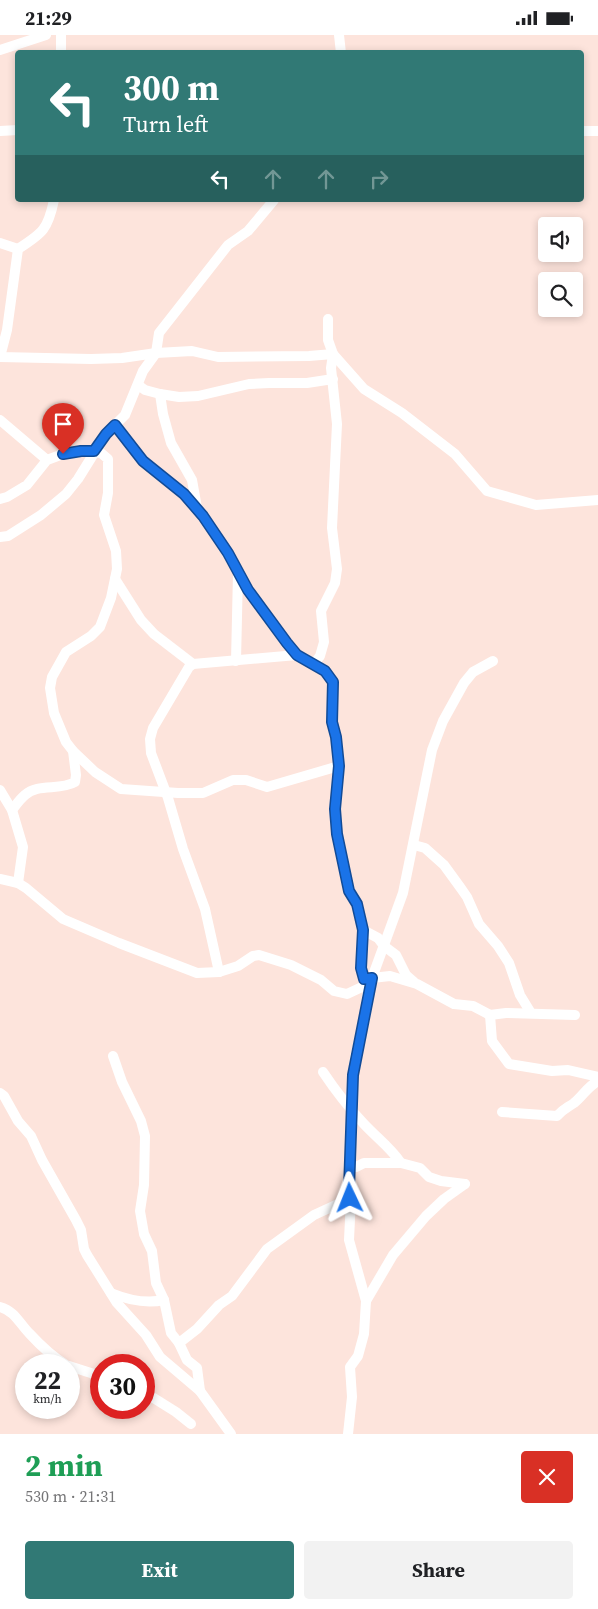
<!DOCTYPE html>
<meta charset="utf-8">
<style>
body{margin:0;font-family:"Source Serif 4",serif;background:#f2f2f2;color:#202124;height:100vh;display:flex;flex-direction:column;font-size:19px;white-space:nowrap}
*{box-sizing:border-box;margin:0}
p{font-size:16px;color:#757577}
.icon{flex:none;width:28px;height:28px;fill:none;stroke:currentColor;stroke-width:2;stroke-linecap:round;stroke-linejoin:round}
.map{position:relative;height:1399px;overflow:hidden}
.details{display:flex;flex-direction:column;background:#fff;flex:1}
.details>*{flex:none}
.hud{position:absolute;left:15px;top:15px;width:569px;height:152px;border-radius:5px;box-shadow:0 2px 8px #0003;background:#317975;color:#fff;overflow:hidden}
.fabs{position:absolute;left:538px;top:182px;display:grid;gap:10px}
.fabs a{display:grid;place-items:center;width:45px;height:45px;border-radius:5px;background:#fff;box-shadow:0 2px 8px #0003;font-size:25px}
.speed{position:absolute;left:15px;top:1319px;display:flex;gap:10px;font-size:25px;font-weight:700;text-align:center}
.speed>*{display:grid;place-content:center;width:65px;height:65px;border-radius:50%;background:#fff;box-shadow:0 2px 8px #0003;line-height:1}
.speed small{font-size:12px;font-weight:400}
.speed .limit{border:8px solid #d22;background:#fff;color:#111}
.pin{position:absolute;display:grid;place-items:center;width:42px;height:42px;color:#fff;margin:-51px -21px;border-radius:50% 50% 50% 0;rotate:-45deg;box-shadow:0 0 5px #0007}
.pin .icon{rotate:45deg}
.me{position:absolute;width:55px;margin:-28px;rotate:358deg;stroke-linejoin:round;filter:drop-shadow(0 0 4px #0008)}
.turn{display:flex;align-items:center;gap:18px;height:105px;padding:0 25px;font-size:22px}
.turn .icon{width:65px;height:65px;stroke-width:2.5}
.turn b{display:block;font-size:35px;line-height:42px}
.lanes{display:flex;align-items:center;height:48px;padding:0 25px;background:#0003;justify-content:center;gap:25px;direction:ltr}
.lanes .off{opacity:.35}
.round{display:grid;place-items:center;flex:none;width:52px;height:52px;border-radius:5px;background:#f2f2f2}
.head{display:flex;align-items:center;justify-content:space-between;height:85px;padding:0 25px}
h1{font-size:30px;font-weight:700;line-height:38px;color:#1e9e55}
.button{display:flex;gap:10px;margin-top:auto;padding:10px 25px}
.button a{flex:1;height:58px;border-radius:5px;background:#317975;color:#fff;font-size:20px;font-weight:700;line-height:58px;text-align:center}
.button a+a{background:#f2f2f2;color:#202124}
.status{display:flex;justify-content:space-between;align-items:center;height:35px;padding:0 25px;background:#fff;direction:ltr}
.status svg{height:14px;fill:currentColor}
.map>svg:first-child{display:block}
</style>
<div class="status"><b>21:29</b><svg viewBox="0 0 49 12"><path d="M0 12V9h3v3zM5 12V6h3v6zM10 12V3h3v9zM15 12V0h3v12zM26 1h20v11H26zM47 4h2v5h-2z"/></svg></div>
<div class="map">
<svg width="598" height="1399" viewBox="0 0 598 1399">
<rect width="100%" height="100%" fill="#fde4dc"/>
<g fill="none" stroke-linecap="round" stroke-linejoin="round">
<g stroke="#fff" stroke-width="10">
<polyline points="339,0 341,18"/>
<polyline points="0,15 46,0"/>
<polyline points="61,18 61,0"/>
<polyline points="0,96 18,95"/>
<polyline points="581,96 598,96"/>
<path d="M54,165C48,194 43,198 18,214L7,295L0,322L91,324L122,323L156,318L192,316L218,322L309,321L333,319L364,354L402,378L455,419L487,456L536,470L598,465"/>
<polyline points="0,208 18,214"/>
<polyline points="328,284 328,305 333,319 331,333 337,389 332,493 337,534 335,548 321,576 324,607 320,621 314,629 325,637 333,647 332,687 336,702 339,731 335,775 337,799 349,856 357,869 363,895 361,933 364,944 372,943"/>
<polyline points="138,350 145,355 160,359 163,379 171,408 192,445 197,473"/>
<polyline points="160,359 179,362 198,361 249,349 269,348 307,348 333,344"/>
<polyline points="0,385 47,425"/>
<polyline points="115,390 143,426 184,459 203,481 227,518 248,555 287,608 297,620 314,629"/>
<path d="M0,464L7,462L27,450L47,425L63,419L87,416L101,418L108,424V458L104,480L116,516L117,534L111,563L100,592L91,601L66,617L52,642L50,653L54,678L66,707L73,716L76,740L75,747C60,756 38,748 25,760C20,764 16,770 12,775"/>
<polyline points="0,502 8,501 41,480 66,459 78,444 106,399 125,380 143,336 156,318 159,298 228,210 248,196 274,165"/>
<polyline points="115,544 141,585 154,599 193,629"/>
<polyline points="236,626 238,538"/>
<polyline points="73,716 95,737 121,754 178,758 203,758 233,745 246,745 267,752 339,731"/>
<polyline points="0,755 12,775 23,812 18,848"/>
<polyline points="414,810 425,813 444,830 460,852 467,862 479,889 498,911 509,928 520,960 531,978"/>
<polyline points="0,844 18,848 26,853 63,884 119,908 197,938 219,937 238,931 253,921 259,920 291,930 321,945 334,956 347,959 362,952 372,943 390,941 417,949 454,969 473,971 490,980 506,978 575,980"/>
<polyline points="363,895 378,903 384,911 396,920 406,940 414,947"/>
<polyline points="219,937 205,874 183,814 168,763 151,718 150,704 153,693 189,632 193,629 297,620"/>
<polyline points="490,980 492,1006 509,1029 552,1036 568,1035 598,1042"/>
<polyline points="113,1021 122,1047 141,1086 145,1101 144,1150 140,1176 144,1199 152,1216 156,1248 164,1265 171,1298 179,1308"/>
<path d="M323,1037C335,1055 349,1073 364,1089C377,1103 390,1112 401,1128L420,1133L429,1142L441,1146L465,1149"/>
<polyline points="0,1058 4,1061 18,1086 31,1101 42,1125 76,1185 81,1195 84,1214 87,1220 117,1268 146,1300 160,1322 200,1356 231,1399"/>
<path d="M502,1077L557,1081C563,1074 567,1073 574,1068C583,1061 587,1052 598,1046"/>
<polyline points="350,1132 356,1132 364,1128 401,1128"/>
<path d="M111,1258C128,1265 146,1269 164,1265"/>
<polyline points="366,1266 349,1205 351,1163 349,1154 352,1050 355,1022 365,984 367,961 372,943 403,858 432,715 443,686 464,648 473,637 493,626"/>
<path d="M0,1272C15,1276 19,1288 29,1298C40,1310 53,1322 66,1330"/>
<polyline points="69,1331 94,1339 101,1344"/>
<polyline points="200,1356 197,1333 187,1325 179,1308 197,1294 219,1270 232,1261 267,1214 314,1180 351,1163"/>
<polyline points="144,1357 176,1377 191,1389"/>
<polyline points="348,1399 352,1362 350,1332 358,1321 364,1299 366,1266 393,1220 426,1181 444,1164 465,1149"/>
</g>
</g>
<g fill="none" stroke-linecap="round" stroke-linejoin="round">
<defs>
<polyline id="route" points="63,419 81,416 94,416 106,399 115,390 143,426 184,459 203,481 228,518 248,555 287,608 297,620 325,636 333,647 332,687 336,702 339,731 335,774 337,799 349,856 357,869 363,895 361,933 364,944 372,943 353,1040 349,1154 350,1163"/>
</defs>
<use href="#route" stroke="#114b97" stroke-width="12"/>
<use href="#route" stroke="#1a73e8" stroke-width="9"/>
</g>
</svg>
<div class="fabs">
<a><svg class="icon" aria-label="sound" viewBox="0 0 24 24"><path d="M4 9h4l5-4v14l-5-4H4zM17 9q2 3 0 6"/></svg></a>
<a><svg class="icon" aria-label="search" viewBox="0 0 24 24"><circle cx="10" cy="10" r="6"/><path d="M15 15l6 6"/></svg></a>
</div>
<div class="speed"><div>22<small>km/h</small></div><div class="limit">30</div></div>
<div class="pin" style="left:63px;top:419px;background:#d93025"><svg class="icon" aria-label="arrive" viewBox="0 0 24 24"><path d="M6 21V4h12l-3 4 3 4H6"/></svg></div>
<svg class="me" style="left:350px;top:1163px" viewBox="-20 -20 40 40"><path d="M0-17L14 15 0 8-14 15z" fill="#1a73e8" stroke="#fff" stroke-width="4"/></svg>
<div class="hud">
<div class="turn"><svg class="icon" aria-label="left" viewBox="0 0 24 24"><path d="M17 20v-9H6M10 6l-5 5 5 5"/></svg><div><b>300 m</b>Turn left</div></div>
<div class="lanes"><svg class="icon" aria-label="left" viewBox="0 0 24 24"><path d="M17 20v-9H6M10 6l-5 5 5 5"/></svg><svg class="icon off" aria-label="ahead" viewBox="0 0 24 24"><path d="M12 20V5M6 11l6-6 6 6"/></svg><svg class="icon off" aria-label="ahead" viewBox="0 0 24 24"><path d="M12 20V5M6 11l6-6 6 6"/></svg><svg class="icon off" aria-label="right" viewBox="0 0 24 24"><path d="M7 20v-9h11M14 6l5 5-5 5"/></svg></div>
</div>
</div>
<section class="details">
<div class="head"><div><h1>2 min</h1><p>530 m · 21:31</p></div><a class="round" style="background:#d93025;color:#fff"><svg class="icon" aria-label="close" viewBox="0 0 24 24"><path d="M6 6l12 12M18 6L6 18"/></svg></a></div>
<div class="button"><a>Exit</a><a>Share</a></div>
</section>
